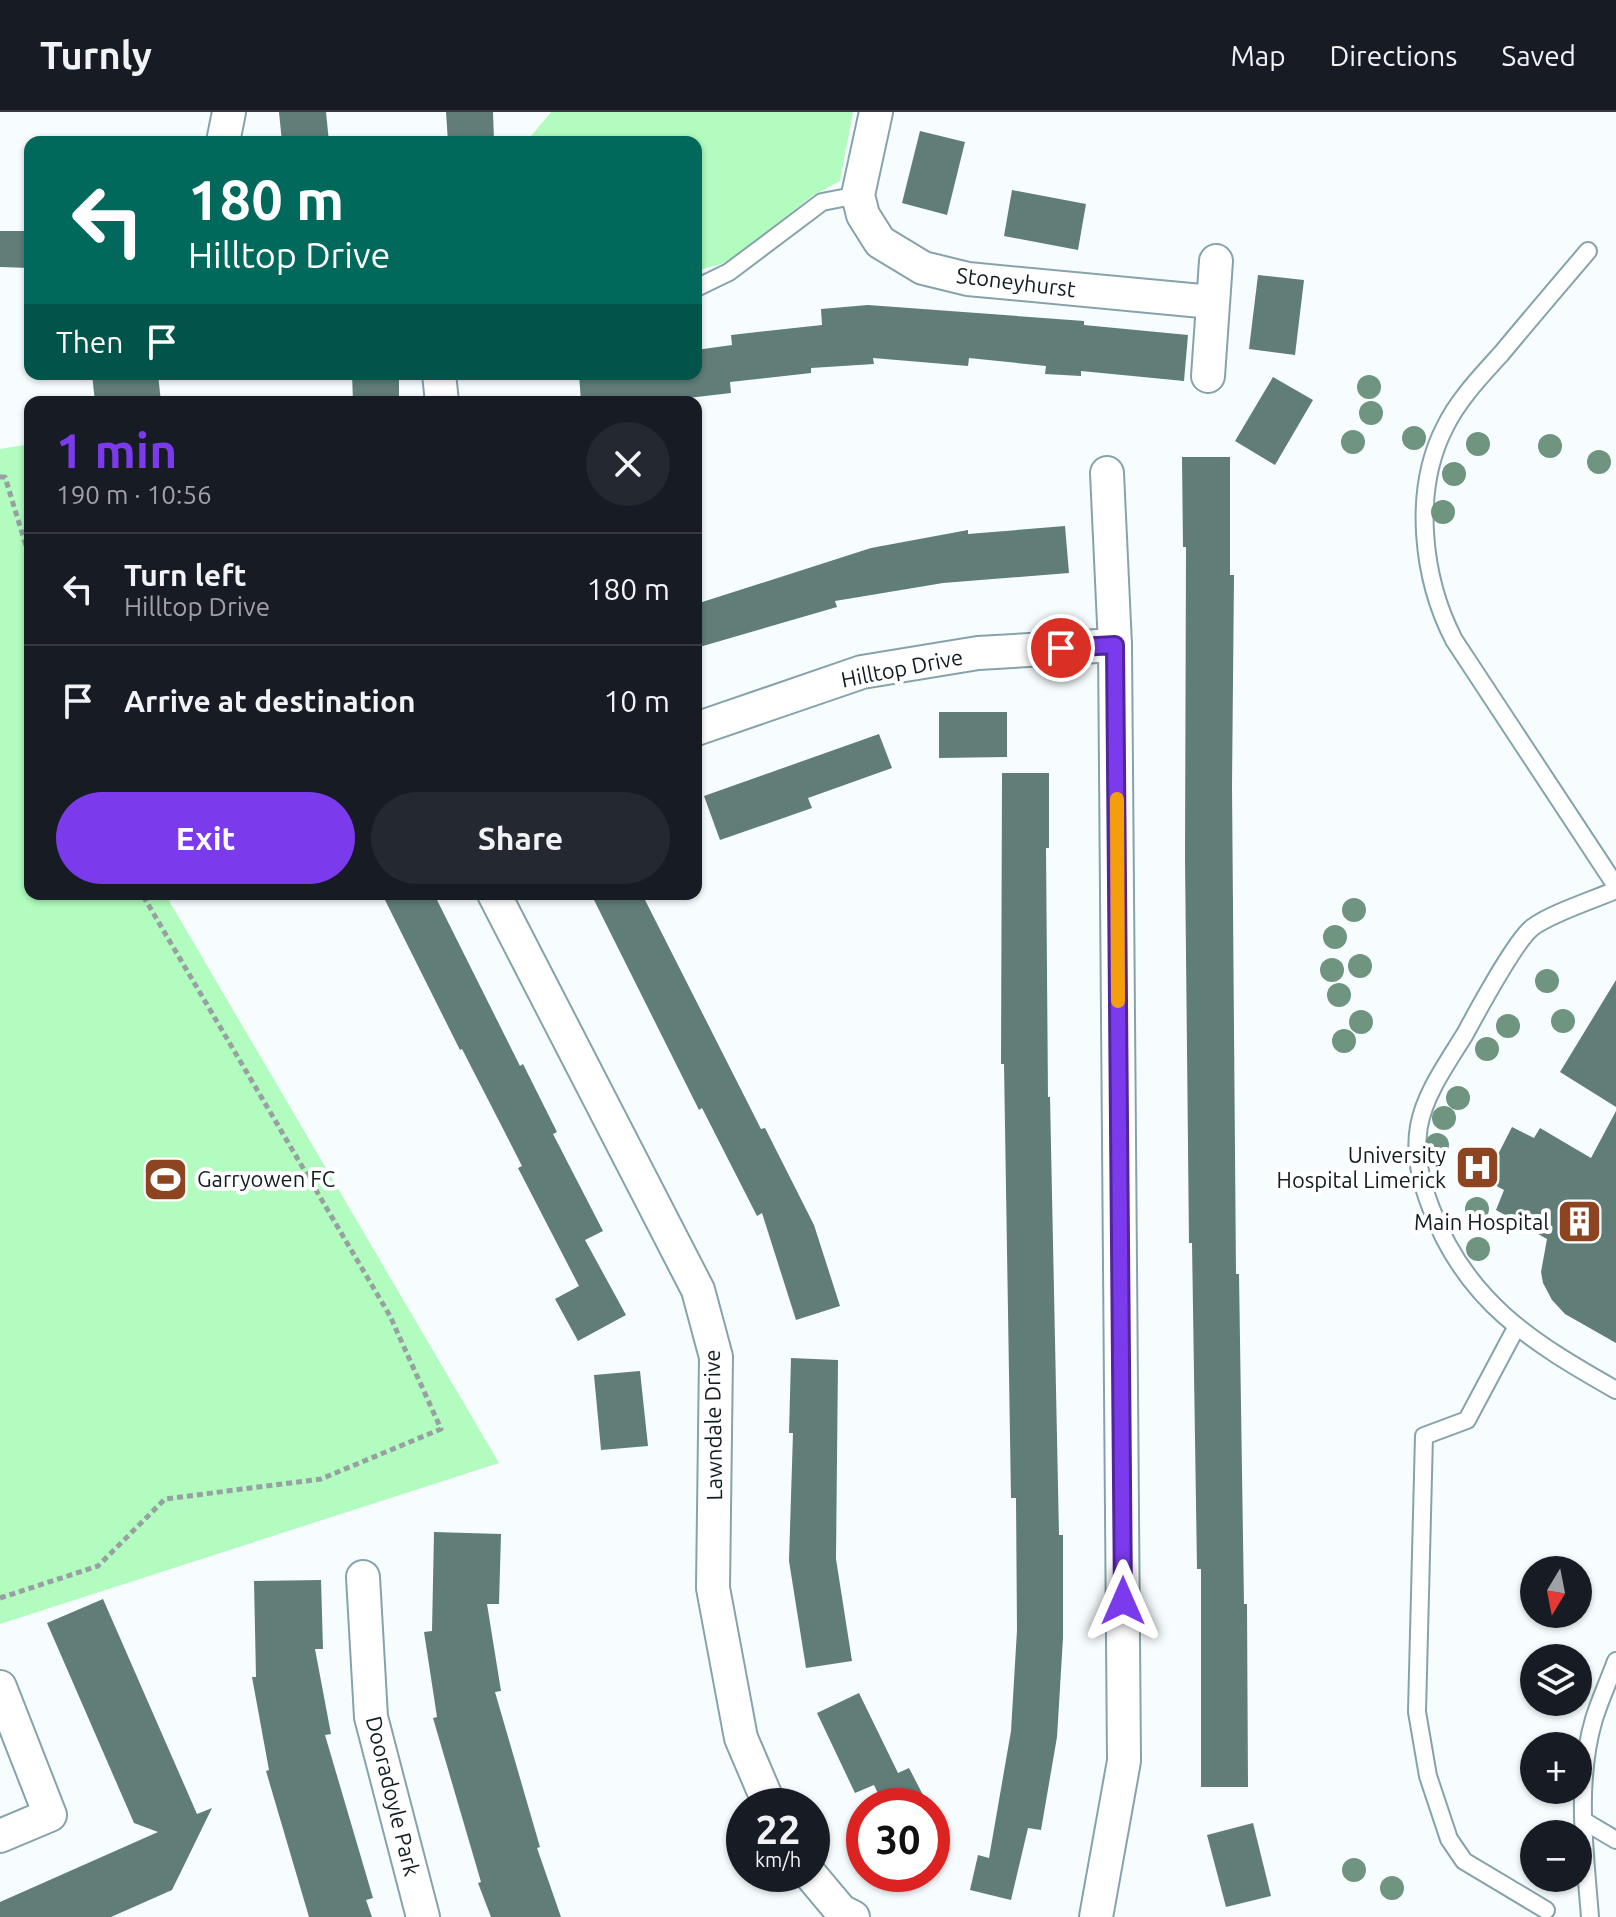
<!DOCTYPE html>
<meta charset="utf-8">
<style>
body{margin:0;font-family:Ubuntu,sans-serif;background:#242831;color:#f1f3f6;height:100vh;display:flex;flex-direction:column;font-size:30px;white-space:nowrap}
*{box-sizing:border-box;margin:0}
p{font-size:26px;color:#9ea1a6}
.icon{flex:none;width:44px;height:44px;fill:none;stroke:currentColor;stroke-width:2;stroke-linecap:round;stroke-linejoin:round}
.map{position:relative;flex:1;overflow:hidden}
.drawer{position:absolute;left:24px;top:284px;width:678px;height:504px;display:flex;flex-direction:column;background:#171b24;border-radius:16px;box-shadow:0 2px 6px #0004}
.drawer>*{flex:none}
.guide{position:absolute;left:24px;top:24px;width:678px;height:244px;border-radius:16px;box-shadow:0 2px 6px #0004;background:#00695c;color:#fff;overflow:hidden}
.needle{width:52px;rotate:190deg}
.fabs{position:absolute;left:1520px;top:1444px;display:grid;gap:16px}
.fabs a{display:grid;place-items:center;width:72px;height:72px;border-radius:50%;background:#171b24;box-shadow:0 2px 6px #0004;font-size:40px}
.speed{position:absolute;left:726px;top:1676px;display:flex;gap:16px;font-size:40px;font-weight:700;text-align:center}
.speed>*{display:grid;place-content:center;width:104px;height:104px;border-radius:50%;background:#171b24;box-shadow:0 2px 6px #0004;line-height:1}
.speed small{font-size:20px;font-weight:400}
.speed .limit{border:12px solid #d22;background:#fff;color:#111}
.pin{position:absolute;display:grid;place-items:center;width:68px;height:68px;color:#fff;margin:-34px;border:4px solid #fff;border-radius:50%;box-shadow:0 2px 8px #0007}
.me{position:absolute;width:88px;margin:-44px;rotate:0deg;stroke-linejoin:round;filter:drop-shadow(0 0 6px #0008)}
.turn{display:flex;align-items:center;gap:28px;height:168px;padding:0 32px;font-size:36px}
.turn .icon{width:104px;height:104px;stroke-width:2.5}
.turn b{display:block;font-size:56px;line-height:68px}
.then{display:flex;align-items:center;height:76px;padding:0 32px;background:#0003;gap:16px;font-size:30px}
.round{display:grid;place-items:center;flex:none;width:84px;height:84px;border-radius:42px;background:#242831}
.summary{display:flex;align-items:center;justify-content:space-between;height:136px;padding:0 32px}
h1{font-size:48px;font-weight:700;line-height:60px;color:#7c3aed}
.button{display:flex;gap:16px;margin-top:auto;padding:16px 32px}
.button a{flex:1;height:92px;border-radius:48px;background:#7c3aed;color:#fff;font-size:32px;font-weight:700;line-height:92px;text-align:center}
.button a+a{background:#242831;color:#f1f3f6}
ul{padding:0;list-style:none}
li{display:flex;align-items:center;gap:24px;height:112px;padding:0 32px;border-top:2px solid #363941}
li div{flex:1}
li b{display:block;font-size:30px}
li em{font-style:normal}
header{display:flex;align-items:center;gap:48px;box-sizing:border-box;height:112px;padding:0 40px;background:#171b24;border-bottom:2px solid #363941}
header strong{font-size:38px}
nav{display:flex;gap:44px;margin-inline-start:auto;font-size:28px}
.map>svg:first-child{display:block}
</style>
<header>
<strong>Turnly</strong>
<nav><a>Map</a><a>Directions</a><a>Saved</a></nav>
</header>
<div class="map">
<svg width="1616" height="1805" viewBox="0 0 1616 1805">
<rect width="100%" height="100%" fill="#f7fdff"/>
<g fill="#b1fcbe">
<polygon points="551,0 853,0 840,69 812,84 731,149 696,159 696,30 526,30"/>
<polygon points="30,332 30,782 165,782 499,1351 0,1512 0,337"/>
</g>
<g fill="#607d78">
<polygon points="279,0 326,0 329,30 282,30"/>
<polygon points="446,0 493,0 494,29 448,30"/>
<polygon points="920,19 965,30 947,103 902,91"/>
<polygon points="1012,78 1086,92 1078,138 1004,124"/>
<polygon points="0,119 30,119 30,156 0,155"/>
<polygon points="1258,163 1304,168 1295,243 1249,237"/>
<polygon points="868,193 1084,209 1084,213 1188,223 1184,269 1081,259 1081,264 1045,262 1046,254 969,246 968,254 873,246 874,252 811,256 811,261 730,270 731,281 654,290 581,290 579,262 696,262 696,238 732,233 731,223 822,213 821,197"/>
<polygon points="92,262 158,262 161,290 95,290"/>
<polygon points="352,262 399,262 399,290 353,290"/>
<polygon points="1273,265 1313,288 1275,353 1235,329"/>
<polygon points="1182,345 1230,345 1230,463 1234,463 1232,674 1236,1162 1239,1162 1244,1492 1247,1492 1248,1675 1201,1675 1201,1457 1197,1457 1192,1131 1189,1131 1185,746 1186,435 1183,435"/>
<polygon points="1065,414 1069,461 943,471 835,489 837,495 696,536 696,492 871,436 968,418 968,422"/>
<polygon points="939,600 1007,600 1007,645 939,646"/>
<polygon points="879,622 892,656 808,686 812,696 720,728 704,684"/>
<polygon points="1002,661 1049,661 1049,736 1046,736 1048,985 1050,985 1059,1423 1063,1423 1063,1526 1057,1625 1041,1718 1028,1716 1011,1788 970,1778 978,1743 989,1746 1011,1619 1017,1518 1016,1386 1011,1386 1004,952 1001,952"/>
<polygon points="382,782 434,782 520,954 523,952 557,1020 553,1022 603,1119 585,1128 626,1203 578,1229 555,1187 579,1174 518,1056 522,1054 498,1007 462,937 460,938"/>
<polygon points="591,782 642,782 761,1017 765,1016 814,1113 840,1194 796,1208 762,1101 757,1104 702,996 699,998"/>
<polygon points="1616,868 1616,995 1560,960"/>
<polygon points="1616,999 1616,1231 1565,1202 1552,1188 1543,1171 1541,1160 1547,1127 1496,1098 1504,1078 1485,1068 1512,1015 1534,1026 1540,1016 1591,1046"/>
<polygon points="791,1246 838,1248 836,1447 852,1549 806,1556 789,1449 793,1321 789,1321"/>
<polygon points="640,1259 648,1334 601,1338 594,1263"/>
<polygon points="434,1420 501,1422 499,1492 487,1492 501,1579 495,1580 540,1735 537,1736 561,1805 491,1805 478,1771 481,1770 433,1606 437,1605 424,1520 432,1519"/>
<polygon points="321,1468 323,1537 315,1537 331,1622 325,1623 373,1786 366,1788 372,1805 309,1805 266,1659 269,1658 252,1565 256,1565 254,1469"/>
<polygon points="103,1487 197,1702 212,1696 172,1778 111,1805 0,1805 0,1790 158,1720 134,1711 47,1511"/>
<polygon points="859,1581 898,1661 909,1656 923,1683 900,1694 884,1694 874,1673 855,1681 817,1601"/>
<polygon points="1253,1711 1271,1784 1226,1795 1207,1723"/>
</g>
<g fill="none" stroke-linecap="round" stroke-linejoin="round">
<defs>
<g id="lane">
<path d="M1588,139C1559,173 1530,207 1501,242C1481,264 1458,288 1445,315C1412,379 1422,466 1454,528L1616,774"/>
<polyline points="696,176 729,160 822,90 858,83"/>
<path d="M1616,778C1593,788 1552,801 1533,815C1516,827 1477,900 1465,922C1448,950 1425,981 1419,1014C1414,1043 1421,1070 1431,1096C1466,1190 1533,1231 1616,1278"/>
<polyline points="1516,1216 1467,1308 1424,1324 1417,1600 1428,1664 1449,1727 1464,1749 1546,1798"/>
<polyline points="1584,1709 1616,1728"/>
<path d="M1590,1805C1585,1740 1575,1671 1594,1607C1600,1588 1609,1568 1616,1549"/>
</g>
<g id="street">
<polyline points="876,0 858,83 863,103 880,130 923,156 968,167 1212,190"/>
<polyline points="223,30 229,0"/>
<polyline points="439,262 442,290"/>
<polyline points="1208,264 1216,149"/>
<polyline points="696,617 862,560 978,541 1115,533"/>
<polyline points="494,782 698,1178 716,1245 713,1476 741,1626 770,1694"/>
<polyline points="363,1465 371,1605 423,1805"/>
<polyline points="0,1575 50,1703 0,1724"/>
<polyline points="810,1762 841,1799 853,1805"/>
<polyline points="1096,1805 1124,1649 1115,533 1107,361"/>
</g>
</defs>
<use href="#lane" stroke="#86a3ac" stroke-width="20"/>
<use href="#street" stroke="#86a3ac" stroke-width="36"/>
<g stroke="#98a0a3" stroke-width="5" stroke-dasharray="6 4" stroke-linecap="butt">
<polyline points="0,365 5,365 30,447"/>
<polyline points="0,1486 98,1454 165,1387 321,1367 441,1317 390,1204 142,782"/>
<polyline points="1542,1634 1542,1633"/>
<polyline points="1539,1678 1539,1681 1559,1685"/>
</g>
<use href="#lane" stroke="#fff" stroke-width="16"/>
<use href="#street" stroke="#fff" stroke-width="32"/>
</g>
<g fill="#6f947f">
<circle cx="1369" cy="275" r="12"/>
<circle cx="1371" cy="301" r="12"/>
<circle cx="1414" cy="326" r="12"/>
<circle cx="1353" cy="330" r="12"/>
<circle cx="1478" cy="332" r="12"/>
<circle cx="1550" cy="334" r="12"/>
<circle cx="1599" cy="350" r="12"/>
<circle cx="1454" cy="362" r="12"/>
<circle cx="1443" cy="400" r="12"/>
<circle cx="1354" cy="798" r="12"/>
<circle cx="1335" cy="825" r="12"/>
<circle cx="1360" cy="854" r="12"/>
<circle cx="1332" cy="858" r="12"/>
<circle cx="1547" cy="869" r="12"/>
<circle cx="1339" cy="883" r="12"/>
<circle cx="1563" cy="909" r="12"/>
<circle cx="1361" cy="910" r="12"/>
<circle cx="1508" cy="914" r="12"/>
<circle cx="1344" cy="929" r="12"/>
<circle cx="1487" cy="937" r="12"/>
<circle cx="1458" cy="986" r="12"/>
<circle cx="1444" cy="1006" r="12"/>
<circle cx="1437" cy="1033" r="12"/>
<circle cx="1477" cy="1097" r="12"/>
<circle cx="1478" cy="1137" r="12"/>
<circle cx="1354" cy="1758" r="12"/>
<circle cx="1392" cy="1776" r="12"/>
</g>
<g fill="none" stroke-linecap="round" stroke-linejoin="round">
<defs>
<polyline id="route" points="1061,536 1115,533 1123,1489"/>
</defs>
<use href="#route" stroke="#51269a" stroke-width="20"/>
<use href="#route" stroke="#7c3aed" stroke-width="14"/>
<polyline stroke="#f59e0b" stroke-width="14" points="1117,687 1118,889"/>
</g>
<defs>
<symbol id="hospital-square" viewBox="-11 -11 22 22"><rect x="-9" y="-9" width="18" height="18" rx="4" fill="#8c4520" stroke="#fff"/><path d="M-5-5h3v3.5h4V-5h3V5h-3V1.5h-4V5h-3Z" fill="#fff"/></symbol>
<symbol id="stadium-square" viewBox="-11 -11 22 22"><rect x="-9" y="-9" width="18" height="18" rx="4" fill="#8c4520" stroke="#fff"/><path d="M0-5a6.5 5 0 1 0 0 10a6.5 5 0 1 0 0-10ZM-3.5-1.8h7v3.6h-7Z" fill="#fff"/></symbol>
<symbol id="building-square" viewBox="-11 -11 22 22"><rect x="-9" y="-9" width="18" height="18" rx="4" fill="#8c4520" stroke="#fff"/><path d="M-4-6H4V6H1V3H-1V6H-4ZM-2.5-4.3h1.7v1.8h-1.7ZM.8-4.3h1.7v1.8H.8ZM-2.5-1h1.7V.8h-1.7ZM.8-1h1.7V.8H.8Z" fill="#fff"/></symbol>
</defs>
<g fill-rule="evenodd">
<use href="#hospital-square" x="1452" y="1030" width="51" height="51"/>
<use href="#stadium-square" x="140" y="1042" width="51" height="51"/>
<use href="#building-square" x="1554" y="1084" width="51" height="51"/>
</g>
<g text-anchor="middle" stroke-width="8" stroke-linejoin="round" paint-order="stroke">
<g font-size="22" fill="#111d20" stroke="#fff">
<text transform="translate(1016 170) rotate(7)" y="8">Stoneyhurst</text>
<text transform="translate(902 556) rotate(-11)" y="8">Hilltop Drive</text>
<text transform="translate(713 1313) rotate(-91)" y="8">Lawndale Drive</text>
<text transform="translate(393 1684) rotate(76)" y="8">Dooradoyle Park</text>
</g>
<g font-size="22" fill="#111d20" stroke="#fff" text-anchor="end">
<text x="1446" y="1051">University<tspan x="1446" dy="25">Hospital Limerick</tspan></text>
<text x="197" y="1075" text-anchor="start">Garryowen FC</text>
<text x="1549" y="1118">Main Hospital</text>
</g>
</g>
</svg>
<div class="fabs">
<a><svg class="needle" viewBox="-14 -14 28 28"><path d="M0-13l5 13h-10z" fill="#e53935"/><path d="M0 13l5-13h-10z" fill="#9ea1a6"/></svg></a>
<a><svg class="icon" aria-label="layers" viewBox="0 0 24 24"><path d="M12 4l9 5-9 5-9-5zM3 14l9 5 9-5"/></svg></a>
<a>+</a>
<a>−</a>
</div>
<div class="speed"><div>22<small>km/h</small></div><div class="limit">30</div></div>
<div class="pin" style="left:1061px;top:536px;background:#d93025"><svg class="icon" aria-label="arrive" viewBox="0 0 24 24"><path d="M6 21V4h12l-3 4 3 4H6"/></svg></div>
<svg class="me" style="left:1123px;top:1489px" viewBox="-20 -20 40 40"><path d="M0-17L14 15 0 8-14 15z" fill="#7c3aed" stroke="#fff" stroke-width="4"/></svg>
<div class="guide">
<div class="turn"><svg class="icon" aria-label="left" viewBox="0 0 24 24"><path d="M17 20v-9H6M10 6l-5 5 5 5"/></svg><div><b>180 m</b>Hilltop Drive</div></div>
<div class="then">Then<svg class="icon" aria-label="arrive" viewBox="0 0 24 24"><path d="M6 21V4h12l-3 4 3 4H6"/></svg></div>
</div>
<section class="drawer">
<div class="summary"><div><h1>1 min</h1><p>190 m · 10:56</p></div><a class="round"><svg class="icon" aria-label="close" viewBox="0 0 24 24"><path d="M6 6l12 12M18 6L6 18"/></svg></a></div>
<ul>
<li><svg class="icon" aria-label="left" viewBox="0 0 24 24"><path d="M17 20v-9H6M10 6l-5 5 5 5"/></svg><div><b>Turn left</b><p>Hilltop Drive</p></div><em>180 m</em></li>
<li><svg class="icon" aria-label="arrive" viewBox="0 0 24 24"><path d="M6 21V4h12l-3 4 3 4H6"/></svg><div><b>Arrive at destination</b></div><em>10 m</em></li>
</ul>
<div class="button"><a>Exit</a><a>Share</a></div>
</section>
</div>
